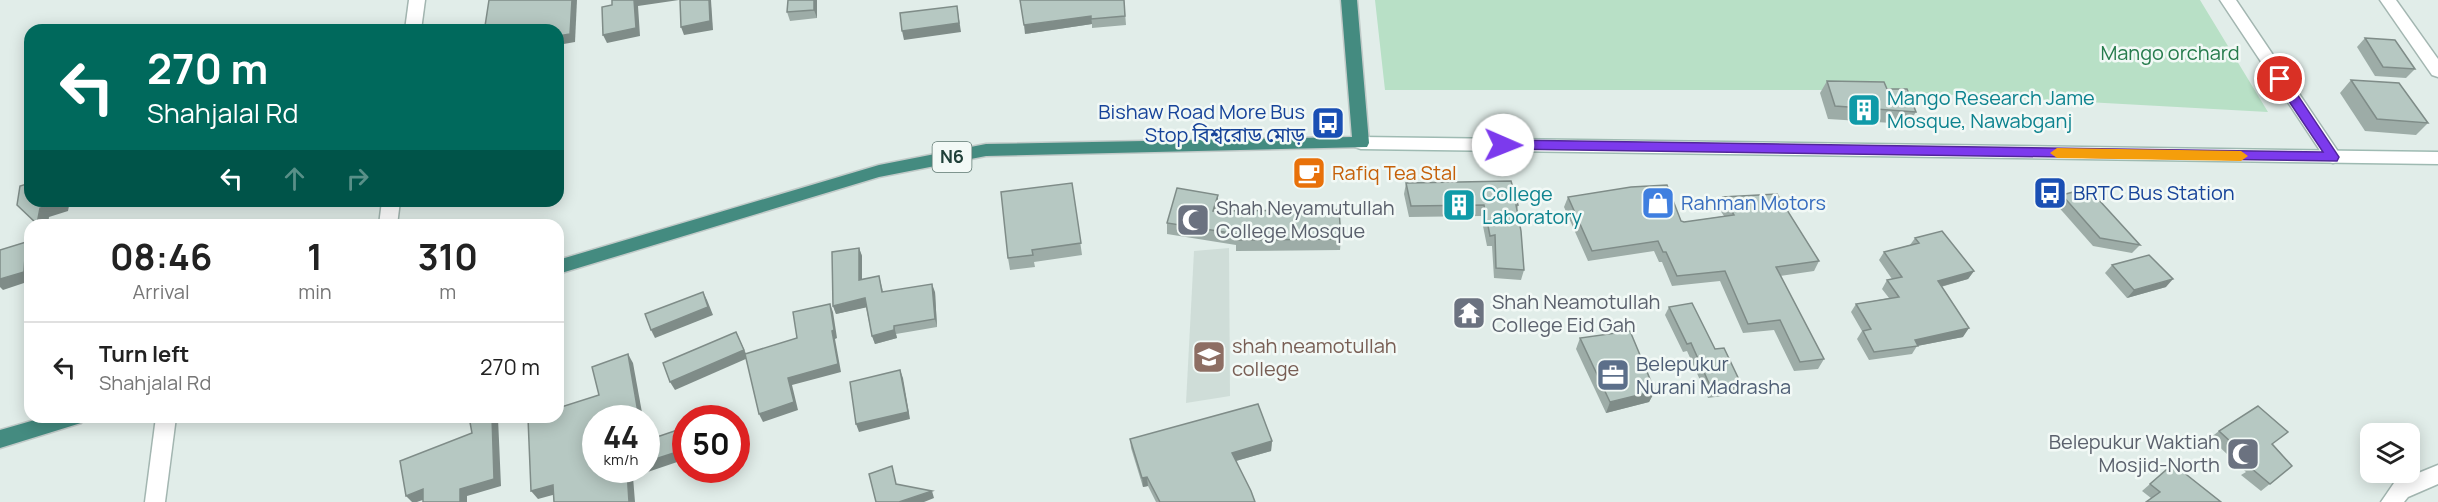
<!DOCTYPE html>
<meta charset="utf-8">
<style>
body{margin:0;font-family:Manrope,"Noto Sans Bengali",sans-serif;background:#f2f2f2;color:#222;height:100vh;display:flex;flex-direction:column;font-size:22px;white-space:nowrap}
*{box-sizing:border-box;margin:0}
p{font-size:20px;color:#767676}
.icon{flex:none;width:33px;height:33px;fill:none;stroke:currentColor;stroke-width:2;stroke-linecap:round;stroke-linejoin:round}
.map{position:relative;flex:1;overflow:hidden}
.side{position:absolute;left:24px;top:219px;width:540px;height:204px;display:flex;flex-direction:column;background:#fff;border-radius:18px;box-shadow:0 3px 15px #0003}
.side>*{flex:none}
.banner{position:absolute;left:24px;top:24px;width:540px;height:183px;border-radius:18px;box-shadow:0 3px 15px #0003;background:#00695c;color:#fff;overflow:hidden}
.tools{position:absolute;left:2360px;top:423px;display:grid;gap:12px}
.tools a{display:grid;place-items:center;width:60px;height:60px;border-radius:12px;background:#fff;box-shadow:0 3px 15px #0003;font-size:30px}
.speed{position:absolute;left:582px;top:405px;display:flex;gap:12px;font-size:30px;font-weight:700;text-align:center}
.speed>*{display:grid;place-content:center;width:78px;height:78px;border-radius:50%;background:#fff;box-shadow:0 3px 15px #0003;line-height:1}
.speed small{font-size:15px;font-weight:400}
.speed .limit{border:9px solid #d22;background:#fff;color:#111}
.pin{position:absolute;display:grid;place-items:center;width:51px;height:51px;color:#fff;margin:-26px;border:3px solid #fff;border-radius:50%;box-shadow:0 2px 6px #0007}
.me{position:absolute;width:66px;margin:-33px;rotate:91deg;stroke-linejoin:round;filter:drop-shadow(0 0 4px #0008)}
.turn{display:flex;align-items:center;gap:21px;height:126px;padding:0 24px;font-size:27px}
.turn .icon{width:78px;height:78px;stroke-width:2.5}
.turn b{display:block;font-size:42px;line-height:51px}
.lanes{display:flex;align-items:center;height:57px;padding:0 24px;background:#0003;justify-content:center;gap:30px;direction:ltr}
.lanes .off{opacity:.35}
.eta{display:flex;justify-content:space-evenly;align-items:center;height:102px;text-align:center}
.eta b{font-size:36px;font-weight:700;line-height:42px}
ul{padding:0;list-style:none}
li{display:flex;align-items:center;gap:18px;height:90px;padding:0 24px;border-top:2px solid #e0e0e0}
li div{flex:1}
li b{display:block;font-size:22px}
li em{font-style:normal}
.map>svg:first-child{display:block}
</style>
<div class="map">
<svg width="2438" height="502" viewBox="0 0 2438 502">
<rect width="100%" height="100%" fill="#e1ede9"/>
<polygon fill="#cfddd8" points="1229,248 1230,396 1186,403 1194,251"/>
<polygon fill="#b8e0c6" points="1375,0 2200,0 2268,112 1867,90 1385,90"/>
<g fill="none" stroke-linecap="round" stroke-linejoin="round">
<defs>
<g id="minor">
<polygon points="409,0 425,0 421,30 405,30"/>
<polygon points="2220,0 2236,0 2339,153 2342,157 2339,161 2333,163 2327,161"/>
<polygon points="2380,0 2396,0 2438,59 2438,77 2432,75"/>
<polygon points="382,201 400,201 397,225 379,225"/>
<polygon points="156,417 176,417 165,502 145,502"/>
</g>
<polygon id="tertiary" points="2438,465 2438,484 2408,497 2404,502 2381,502 2394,483"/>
<polygon id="secondary" points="1361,137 2438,152 2438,164 1361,149 1355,147 1353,143 1355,139"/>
<g id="trunk">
<polygon points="1341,0 1357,0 1369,143 1367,147 986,156 879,177 558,274 558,260 879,165 986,144 1352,137"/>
<polygon points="45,417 84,417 81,423 0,448 0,430"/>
</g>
</defs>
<use href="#minor" stroke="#a3b6b1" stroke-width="3"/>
<use href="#tertiary" stroke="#a3b6b1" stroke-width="3"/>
<use href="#secondary" stroke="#9ebab2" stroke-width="3"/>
<use href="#trunk" stroke="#c1cac8" stroke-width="3"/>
<use href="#minor" fill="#fff" fill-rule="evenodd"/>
<use href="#tertiary" fill="#fff" fill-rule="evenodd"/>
<use href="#secondary" fill="#fff" fill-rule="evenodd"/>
<use href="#trunk" fill="#448b80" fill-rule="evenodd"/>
</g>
<g fill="#9daca7">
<polygon points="817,0 817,18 790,21 787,12"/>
<polygon points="1124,0 1126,25 1092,28 1092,24 1025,34"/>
<polygon points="2365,38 2415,69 2406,78 2375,76 2357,47"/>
<polygon points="2351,80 2428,123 2416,135 2365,131 2340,93"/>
<polygon points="1827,81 1887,89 1916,112 1908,124 1828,119 1820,93"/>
<polygon points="1072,183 1082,255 1034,262 1035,267 1010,270 1008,258"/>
<polygon points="1406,183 1518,205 1517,210 1524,270 1521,280 1494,278 1492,246 1487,246 1481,216 1409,217 1404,194"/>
<polygon points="2062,195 2140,245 2132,253 2093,246 2055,203"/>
<polygon points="1568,197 1681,221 1684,222 1724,216 1718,207 1723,197 1819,261 1814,271 1780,276 1824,359 1818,369 1794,371 1774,330 1743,333 1720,281 1672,286 1662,262 1659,262 1654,251 1588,261 1564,207"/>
<polygon points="1218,206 1217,211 1341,239 1340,250 1236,251 1236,245 1167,234 1167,223"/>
<polygon points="1915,238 1974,271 1968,279 1941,287 1963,337 1917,346 1912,354 1869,360 1857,339 1862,331 1851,312 1856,304 1889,298 1882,289 1887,280 1892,279 1879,260 1884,252 1910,245"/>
<polygon points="859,248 862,256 862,280 879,276 883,291 935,292 937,327 896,334 897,338 875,344 872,336 866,307 836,314 833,306"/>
<polygon points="2112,265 2166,287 2127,298 2105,273"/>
<polygon points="1669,307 1742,386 1738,394 1708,398 1687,351 1683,352 1665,315"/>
<polygon points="1580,338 1655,391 1649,402 1606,413 1576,349"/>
<polygon points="2219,431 2273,444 2292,466 2261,491 2241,475 2246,472 2210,438"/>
<polygon points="1130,439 1272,441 1271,451 1236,461 1255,502 1156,502 1148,486 1143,487 1131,448"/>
<polygon points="2173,464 2221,502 2151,498 2142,491"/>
</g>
<g fill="#7f8c88">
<polygon points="572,0 577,0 575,42 558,45 558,36"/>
<polygon points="634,0 679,0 638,6 640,36 607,43 603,35"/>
<polygon points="709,0 711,0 713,30 684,35 681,27"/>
<polygon points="814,0 817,0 817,18 814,10"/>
<polygon points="957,6 961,32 904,40 902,31"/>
<polygon points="1091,16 1092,24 1025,34 1024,25"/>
<polygon points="1218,195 1218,206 1214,222 1213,211"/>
<polygon points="59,201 70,201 68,211 49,217 48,225 38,225 37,224 40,208"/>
<polygon points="26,242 30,246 30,281 3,290 0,287 0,279"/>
<polygon points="859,248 862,256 862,288 859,280"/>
<polygon points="1974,271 1968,279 1932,289 1938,281"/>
<polygon points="2173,279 2166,287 2127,298 2134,290"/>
<polygon points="932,284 935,292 937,327 935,319"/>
<polygon points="703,292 707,300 713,315 655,338 651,330"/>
<polygon points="865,298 868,307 836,314 833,306"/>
<polygon points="830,304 833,312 837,338 835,339 841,372 792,385 798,410 763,422 759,414 788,378 832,331"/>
<polygon points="894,326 897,338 875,344 872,336"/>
<polygon points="1969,328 1963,337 1917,346 1918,346 1915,340"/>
<polygon points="736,332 748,358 675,390 670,382"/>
<polygon points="628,354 633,363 643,418 639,418"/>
<polygon points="900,370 903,378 910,419 859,432 856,424"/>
<polygon points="1655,391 1649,402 1606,413 1610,402"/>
<polygon points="492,417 499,417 498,418 501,486 467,496 467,502 460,502 460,489"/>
<polygon points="651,422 657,431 659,446 654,438"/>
<polygon points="1272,441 1271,451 1232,462 1232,453"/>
<polygon points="686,449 686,459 633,477 635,502 629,502 627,470 646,470 646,462"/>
<polygon points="1147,477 1148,486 1143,487 1142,478"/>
<polygon points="553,485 560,493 538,499 531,491"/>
<polygon points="423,489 431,497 417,502 412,502 406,496"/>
<polygon points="932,491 934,498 924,502 899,502"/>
</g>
<g fill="#b6c8c2" stroke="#7f8c88" stroke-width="1.5">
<polygon points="489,0 572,0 570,34 558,36 558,30 478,30 479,27 485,26"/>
<polygon points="612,0 634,0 636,28 603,35 602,7 612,5"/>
<polygon points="680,0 709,0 710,21 681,27"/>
<polygon points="788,0 814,0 814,10 787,12"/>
<polygon points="1020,0 1124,0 1125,16 1091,19 1091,16 1024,25"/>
<polygon points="957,6 959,23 902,31 900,13"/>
<polygon points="2365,38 2395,40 2415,69 2383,67"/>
<polygon points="2351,80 2399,83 2428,123 2377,119"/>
<polygon points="1827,81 1884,82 1887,89 1907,89 1916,112 1835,106"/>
<polygon points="1511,181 1518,205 1516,205 1521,231 1524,270 1496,268 1495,235 1490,236 1484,205 1411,206 1406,183"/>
<polygon points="30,183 30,201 59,201 59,203 40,208 37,224 17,205 20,186"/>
<polygon points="1072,183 1081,243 1032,250 1033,255 1008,258 1001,192"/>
<polygon points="1667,185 1681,221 1684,222 1734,215 1723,197 1777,194 1819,261 1776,267 1824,359 1800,362 1780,320 1748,324 1725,271 1677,276 1666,252 1663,252 1658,241 1592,251 1568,197 1631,187"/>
<polygon points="1177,188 1218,195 1213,211 1339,210 1341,239 1236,240 1236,234 1167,223"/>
<polygon points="2088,188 2140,245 2100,238 2062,195"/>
<polygon points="1942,231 1974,271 1938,281 1969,328 1915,340 1918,346 1874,352 1863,331 1871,329 1856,304 1899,297 1887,280 1902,277 1884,252 1919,243 1915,238"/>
<polygon points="26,242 24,272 0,279 0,250"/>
<polygon points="859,248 859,280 879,276 882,292 932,284 935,319 894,326 894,330 872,336 865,298 833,306 832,252"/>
<polygon points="2149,255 2173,279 2134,290 2112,265"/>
<polygon points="703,292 708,307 651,330 645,314"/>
<polygon points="1692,303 1715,349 1724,348 1742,386 1712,390 1691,343 1687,344 1669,307"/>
<polygon points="830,304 834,330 832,331 838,364 788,378 794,402 759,414 745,354 797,338 793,312"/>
<polygon points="1630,331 1655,391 1610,402 1580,338"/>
<polygon points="736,332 744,350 670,382 663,363"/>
<polygon points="628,354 639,418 596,418 596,470 627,470 629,502 554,502 553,485 531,491 528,418 532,417 558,417 558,408 599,395 592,367"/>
<polygon points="900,370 908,412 856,424 850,382"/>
<polygon points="1258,404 1272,441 1232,453 1251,491 1255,502 1160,502 1147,477 1142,478 1130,439"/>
<polygon points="2258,406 2288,432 2272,444 2292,466 2270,484 2251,468 2255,464 2219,431"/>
<polygon points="720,415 721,418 710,418"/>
<polygon points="469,417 492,417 494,479 460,489 460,502 423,502 423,489 406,496 400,461 472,433"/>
<polygon points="651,422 654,438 686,427 686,449 646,462 646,424"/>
<polygon points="2173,464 2221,502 2146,502 2160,492 2150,484"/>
<polygon points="892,466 896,484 932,491 899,502 876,502 869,474"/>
</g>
<polygon fill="#7c3aed" stroke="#51269a" stroke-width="1.5" points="2280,74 2285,76 2339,157 2337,161 1503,149 1497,145 1503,140 2323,152 2274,79"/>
<polygon fill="#f59e0b" points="2057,148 2241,151 2248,156 2241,161 2057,158 2050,153"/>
<defs>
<symbol id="building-square" viewBox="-11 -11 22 22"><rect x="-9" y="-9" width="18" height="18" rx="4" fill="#0f9aa8" stroke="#f2f9f6"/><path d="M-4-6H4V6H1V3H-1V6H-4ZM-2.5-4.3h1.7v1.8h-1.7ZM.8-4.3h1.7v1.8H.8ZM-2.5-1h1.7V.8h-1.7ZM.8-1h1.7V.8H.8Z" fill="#fff"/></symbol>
<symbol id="bus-square" viewBox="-11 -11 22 22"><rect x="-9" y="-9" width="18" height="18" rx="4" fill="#1a4fb4" stroke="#f2f9f6"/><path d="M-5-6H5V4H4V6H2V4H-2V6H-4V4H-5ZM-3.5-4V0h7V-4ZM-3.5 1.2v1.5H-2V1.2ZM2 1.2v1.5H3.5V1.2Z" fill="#fff"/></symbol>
<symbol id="cafe-square" viewBox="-11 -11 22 22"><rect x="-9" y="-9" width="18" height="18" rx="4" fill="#e8710a" stroke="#f2f9f6"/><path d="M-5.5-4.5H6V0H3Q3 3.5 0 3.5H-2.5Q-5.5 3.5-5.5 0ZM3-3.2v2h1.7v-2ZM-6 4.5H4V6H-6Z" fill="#fff"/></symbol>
<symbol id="shop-square" viewBox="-11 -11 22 22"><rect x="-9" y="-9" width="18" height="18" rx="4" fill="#3f7fe0" stroke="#f2f9f6"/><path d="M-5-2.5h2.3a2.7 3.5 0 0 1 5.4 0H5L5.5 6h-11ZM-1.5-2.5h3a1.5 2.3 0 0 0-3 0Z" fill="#fff"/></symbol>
<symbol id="mosque-square" viewBox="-11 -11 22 22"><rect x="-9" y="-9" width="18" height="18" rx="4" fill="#6b7280" stroke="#f2f9f6"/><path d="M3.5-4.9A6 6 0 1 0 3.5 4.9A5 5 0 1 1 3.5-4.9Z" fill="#fff"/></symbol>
<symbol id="temple-square" viewBox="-11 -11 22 22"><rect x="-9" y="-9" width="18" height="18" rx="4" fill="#6b7280" stroke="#f2f9f6"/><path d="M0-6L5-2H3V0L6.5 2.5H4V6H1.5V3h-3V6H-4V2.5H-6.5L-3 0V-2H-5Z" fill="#fff"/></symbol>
<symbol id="university-square" viewBox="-11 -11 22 22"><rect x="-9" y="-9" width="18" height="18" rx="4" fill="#8d6e63" stroke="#f2f9f6"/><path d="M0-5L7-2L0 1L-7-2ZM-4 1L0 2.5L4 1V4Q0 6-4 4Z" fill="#fff"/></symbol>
<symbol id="office-square" viewBox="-11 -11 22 22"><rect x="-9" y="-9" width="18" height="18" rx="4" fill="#5c6f8a" stroke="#f2f9f6"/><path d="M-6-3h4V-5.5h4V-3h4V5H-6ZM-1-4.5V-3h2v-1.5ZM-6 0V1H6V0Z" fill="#fff"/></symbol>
</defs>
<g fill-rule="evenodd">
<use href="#building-square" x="1845" y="91" width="38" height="38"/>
<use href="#bus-square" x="1309" y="104" width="38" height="38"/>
<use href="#cafe-square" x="1290" y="154" width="38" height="38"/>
<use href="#bus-square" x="2031" y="174" width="38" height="38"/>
<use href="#shop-square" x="1639" y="184" width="38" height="38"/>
<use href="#building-square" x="1440" y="186" width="38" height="38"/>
<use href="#mosque-square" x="1174" y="201" width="38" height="38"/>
<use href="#temple-square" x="1450" y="294" width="38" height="38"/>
<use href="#university-square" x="1190" y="338" width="38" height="38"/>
<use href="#office-square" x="1594" y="356" width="38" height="38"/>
<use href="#mosque-square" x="2224" y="435" width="38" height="38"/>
</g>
<g text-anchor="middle" stroke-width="5" stroke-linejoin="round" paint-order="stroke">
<rect fill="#f2f9f6" stroke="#5f7872" stroke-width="1.5" x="932.5" y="142" width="39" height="30" rx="4.5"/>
<g font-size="18" font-weight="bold" fill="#204039">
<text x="952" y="163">N6</text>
</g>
<g font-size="20" fill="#267b4c" stroke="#f2f9f6">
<text x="2170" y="60">Mango orchard</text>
</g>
<g font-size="20" fill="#0d838f" stroke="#f2f9f6" text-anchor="start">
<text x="1887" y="105">Mango Research Jame<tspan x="1887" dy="23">Mosque, Nawabganj</tspan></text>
<text x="1482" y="201">College<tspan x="1482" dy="23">Laboratory</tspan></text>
</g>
<g font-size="20" fill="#164399" stroke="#f2f9f6" text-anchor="end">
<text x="1305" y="119">Bishaw Road More Bus<tspan x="1305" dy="23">Stop বিশ্বরোড মোড়</tspan></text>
<text x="2073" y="200" text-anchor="start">BRTC Bus Station</text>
</g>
<g font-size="20" fill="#c56008" stroke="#f2f9f6" text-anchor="start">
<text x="1332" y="180">Rafiq Tea Stal</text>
</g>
<g font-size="20" fill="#366cbe" stroke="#f2f9f6" text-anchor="start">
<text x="1681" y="210">Rahman Motors</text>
</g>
<g font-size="20" fill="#5b616d" stroke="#f2f9f6" text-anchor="start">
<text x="1216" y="215">Shah Neyamutullah<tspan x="1216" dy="23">College Mosque</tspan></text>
<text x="1492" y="309">Shah Neamotullah<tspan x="1492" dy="23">College Eid Gah</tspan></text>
<text x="2220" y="449" text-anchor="end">Belepukur Waktiah<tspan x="2220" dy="23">Mosjid-North</tspan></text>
</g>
<g font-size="20" fill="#785e54" stroke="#f2f9f6" text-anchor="start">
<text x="1232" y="353">shah neamotullah<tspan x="1232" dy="23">college</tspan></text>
</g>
<g font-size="20" fill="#4e5e75" stroke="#f2f9f6" text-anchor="start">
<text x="1636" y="371">Belepukur<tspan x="1636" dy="23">Nurani Madrasha</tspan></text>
</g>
</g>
</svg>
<div class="tools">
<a><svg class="icon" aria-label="layers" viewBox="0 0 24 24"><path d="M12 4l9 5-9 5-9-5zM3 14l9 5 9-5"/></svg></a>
</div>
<div class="speed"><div>44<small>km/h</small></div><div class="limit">50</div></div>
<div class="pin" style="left:2280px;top:79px;background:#d93025"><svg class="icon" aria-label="arrive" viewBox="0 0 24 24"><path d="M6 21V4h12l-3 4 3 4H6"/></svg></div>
<svg class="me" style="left:1503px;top:145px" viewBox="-20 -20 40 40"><circle r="19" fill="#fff"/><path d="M0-13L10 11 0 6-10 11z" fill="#7c3aed"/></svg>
<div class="banner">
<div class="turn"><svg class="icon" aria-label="left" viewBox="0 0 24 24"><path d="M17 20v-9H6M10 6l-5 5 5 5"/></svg><div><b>270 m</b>Shahjalal Rd</div></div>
<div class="lanes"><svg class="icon" aria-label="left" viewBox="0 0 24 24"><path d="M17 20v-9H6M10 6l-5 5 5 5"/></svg><svg class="icon off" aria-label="ahead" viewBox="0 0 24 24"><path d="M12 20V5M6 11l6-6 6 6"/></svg><svg class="icon off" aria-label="right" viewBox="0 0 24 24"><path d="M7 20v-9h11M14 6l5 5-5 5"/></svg></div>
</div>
<section class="side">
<div class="eta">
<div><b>08:46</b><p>Arrival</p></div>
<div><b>1</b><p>min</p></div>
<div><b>310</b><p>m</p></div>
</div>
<ul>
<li><svg class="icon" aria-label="left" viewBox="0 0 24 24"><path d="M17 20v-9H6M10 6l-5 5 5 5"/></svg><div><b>Turn left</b><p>Shahjalal Rd</p></div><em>270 m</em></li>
</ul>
</section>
</div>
